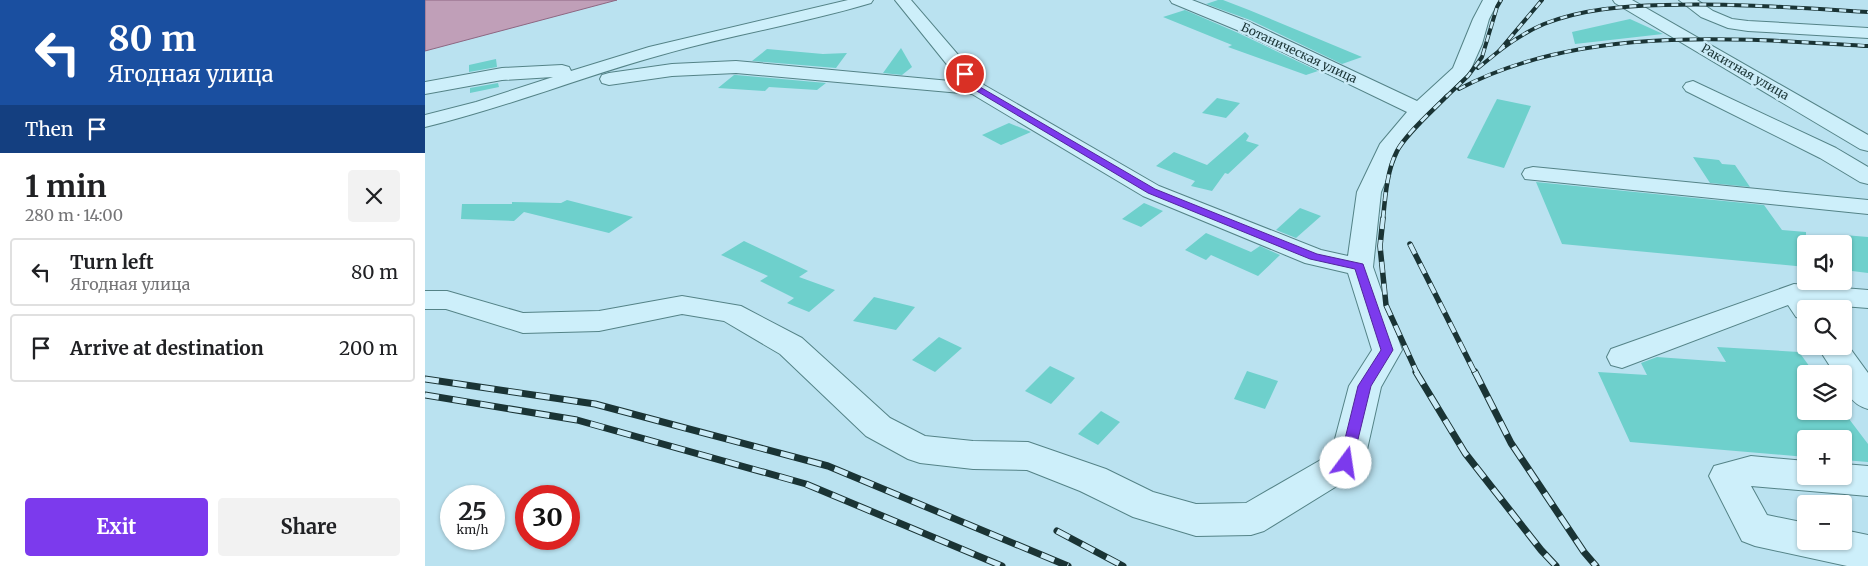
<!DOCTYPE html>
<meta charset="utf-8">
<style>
body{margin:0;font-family:Merriweather,serif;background:#f2f2f2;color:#202124;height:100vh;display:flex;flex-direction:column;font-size:19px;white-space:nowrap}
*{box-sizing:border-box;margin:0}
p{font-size:16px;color:#757577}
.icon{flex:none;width:28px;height:28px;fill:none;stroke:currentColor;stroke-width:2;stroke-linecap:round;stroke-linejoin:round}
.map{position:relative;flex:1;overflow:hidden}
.drawer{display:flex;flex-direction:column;background:#fff;width:425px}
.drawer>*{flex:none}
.banner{background:#1a4fa0;color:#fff;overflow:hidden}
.fabs{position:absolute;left:1372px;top:235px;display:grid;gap:10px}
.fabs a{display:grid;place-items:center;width:55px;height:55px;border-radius:5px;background:#fff;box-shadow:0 1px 4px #0004;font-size:25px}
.speed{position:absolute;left:15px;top:485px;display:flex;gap:10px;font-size:25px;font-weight:700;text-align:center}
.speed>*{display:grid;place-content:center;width:65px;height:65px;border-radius:50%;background:#fff;box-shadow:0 1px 4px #0004;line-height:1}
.speed small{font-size:12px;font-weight:400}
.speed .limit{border:8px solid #d22;background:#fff;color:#111}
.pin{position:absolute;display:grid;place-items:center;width:42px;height:42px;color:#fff;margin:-21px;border:2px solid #fff;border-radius:50%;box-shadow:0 1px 5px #0007}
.me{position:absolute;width:55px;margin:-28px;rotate:14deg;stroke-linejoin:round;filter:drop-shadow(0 0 4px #0008)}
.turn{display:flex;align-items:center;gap:18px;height:105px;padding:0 25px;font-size:22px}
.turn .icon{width:65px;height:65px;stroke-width:2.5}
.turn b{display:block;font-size:35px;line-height:42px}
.then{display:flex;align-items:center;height:48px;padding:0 25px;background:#0003;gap:10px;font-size:19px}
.round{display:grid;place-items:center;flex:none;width:52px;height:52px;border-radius:5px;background:#f2f2f2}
.head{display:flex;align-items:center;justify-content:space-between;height:85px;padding:0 25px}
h1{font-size:30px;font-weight:700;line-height:38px}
.primary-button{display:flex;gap:10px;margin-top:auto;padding:10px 25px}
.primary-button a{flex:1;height:58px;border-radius:5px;background:#7c3aed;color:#fff;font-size:20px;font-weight:700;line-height:58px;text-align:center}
.primary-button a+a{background:#f2f2f2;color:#202124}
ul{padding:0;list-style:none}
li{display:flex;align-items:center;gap:15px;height:68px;margin:0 10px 8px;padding:0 15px;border:2px solid #e0e0e0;border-radius:5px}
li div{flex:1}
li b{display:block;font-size:19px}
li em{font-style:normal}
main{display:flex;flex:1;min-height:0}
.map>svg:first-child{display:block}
</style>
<main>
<section class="drawer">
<div class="banner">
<div class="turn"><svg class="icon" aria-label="left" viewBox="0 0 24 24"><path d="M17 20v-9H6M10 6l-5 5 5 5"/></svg><div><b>80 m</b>Ягодная улица</div></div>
<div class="then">Then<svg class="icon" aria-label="arrive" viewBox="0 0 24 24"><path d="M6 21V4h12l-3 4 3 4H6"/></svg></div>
</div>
<div class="head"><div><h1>1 min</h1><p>280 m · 14:00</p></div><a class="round"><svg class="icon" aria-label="close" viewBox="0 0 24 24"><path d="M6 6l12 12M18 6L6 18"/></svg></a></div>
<ul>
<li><svg class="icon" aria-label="left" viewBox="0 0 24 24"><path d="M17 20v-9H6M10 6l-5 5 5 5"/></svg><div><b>Turn left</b><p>Ягодная улица</p></div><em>80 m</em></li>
<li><svg class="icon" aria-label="arrive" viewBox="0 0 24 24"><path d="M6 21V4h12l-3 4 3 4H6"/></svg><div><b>Arrive at destination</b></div><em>200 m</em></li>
</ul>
<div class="primary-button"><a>Exit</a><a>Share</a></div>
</section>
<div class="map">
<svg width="1443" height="566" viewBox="0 0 1443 566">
<rect width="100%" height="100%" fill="#bae2f0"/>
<polygon fill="#c09fb8" stroke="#8d6782" points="0,0 192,0 0,51"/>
<g fill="#6ed0cc">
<polygon points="793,0 798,0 824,10 937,57 917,64 825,20 781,4"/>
<polygon points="760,10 811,32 893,71 881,75 803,47 807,45 738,17"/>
<polygon points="1205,19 1238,34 1150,44 1147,32"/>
<polygon points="476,48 487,67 477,75 458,73"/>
<polygon points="342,49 398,54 422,53 411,68 327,61"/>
<polygon points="71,59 72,67 44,72 44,65"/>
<polygon points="309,75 311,75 401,83 392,90 344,87 340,91 293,88"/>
<polygon points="73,83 74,87 45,93 45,88"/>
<polygon points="792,98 815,103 801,118 777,113"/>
<polygon points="1072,99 1106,106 1079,168 1042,158"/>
<polygon points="584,123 606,132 576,145 557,135"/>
<polygon points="820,132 824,136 821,141 834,145 803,174 800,173 787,191 766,186 770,181 731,166 749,152 782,165"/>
<polygon points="1268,157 1294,160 1297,164 1310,165 1325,187 1285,183"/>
<polygon points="1111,182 1339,205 1357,230 1381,232 1381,267 1137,244"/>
<polygon points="142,200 208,217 184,233 99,212 89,221 36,219 37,204 87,204 87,202 136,203"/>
<polygon points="719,203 738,211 716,227 697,219"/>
<polygon points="875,208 896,216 871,238 851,230"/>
<polygon points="781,233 826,252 835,246 855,255 833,276 786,255 781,260 760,250"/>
<polygon points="1419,235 1443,237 1443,273 1419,270"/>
<polygon points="319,241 383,271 374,277 410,290 384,312 362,303 369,298 335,281 343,276 296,255"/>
<polygon points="449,297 490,307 471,330 428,321"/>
<polygon points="514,337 537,348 510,372 487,360"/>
<polygon points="1292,347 1374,352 1390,374 1381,374 1381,411 1418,411 1443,444 1443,462 1419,460 1419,439 1381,439 1381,457 1205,442 1173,372 1222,375 1216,363 1232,357 1301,362"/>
<polygon points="625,366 650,378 626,404 600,391"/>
<polygon points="822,371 853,381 840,409 809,399"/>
<polygon points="676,411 695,422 673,445 653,434"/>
</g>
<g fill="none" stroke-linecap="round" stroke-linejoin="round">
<defs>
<g id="minor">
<path d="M423,0H448L446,3C376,24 305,35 236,55C156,77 80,108 0,127V115L51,102L128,77L77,80L0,94V82L77,68L137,65L144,67L146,71L224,47Z"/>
<polygon points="470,0 486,0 559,85 734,186 896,250 923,256 932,192 955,144 982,112 812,30 747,3 745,0 767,0 824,22 992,101 1028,68 1048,19 1058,0 1074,0 1064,19 1057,44 1045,71 1001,114 976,145 956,192 948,267 977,350 956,387 939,463 933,473 839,531 826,535 771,536 708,517 655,491 602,470 548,469 495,463 483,459 441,436 355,354 299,321 257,314 174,331 98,333 21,309 0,309 0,291 22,291 98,313 174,311 257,296 316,306 377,338 465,418 500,436 548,441 603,442 681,469 728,492 771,504 821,503 906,454 924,386 947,350 923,273 880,263 718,196 547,94 311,73 247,76 184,85 177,83 175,79 177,75 184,73 247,64 311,61 536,82"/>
<polygon points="1188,0 1207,0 1443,135 1443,151 1435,149 1190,3"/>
<polygon points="1254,0 1272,0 1288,11 1307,19 1323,21 1443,28 1443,38 1323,31 1303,28 1276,17"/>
<polygon points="1268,81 1411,148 1443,167 1443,184 1435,182 1395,158 1261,91 1258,87 1261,83"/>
<polygon points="1108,167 1443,200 1443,214 1100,179 1097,174 1100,169"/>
<polygon points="1369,284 1443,290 1443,308 1392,304 1395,309 1381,309 1381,320 1371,317 1363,305 1197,368 1186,365 1182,357 1186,349"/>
<path d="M1419,340L1443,373V409C1426,404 1419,392 1419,374H1410L1392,346H1419Z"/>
<polygon points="1326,456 1381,461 1381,476 1419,476 1419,464 1443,466 1443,496 1326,486 1342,515 1381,523 1381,541 1419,541 1419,530 1443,535 1443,566 1422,566 1330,546 1317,541 1284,476 1289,466"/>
</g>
</defs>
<use href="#minor" stroke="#548387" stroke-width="2"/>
<use href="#minor" fill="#cdeffa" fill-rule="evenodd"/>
<defs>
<g id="rail-far3">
<path d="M1074,51C1088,40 1103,31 1119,24C1157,9 1199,6 1239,5C1307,3 1375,8 1443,12"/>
<polyline points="1053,68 1074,51 1117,0"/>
<path d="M1034,89C1155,25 1311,38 1443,46"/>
<polyline points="1021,97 1043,76 1057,57 1072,7 1076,0"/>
</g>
<path id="rail-far2" d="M958,219C960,198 962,170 972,151C981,134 1008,110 1022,96"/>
<g id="rail-far1">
<polyline points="958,218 955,246 961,305 992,373"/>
<polyline points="985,244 1050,373"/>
</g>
<g id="rail">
<polyline points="991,372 1040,453 1116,550 1131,566"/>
<polyline points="1050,372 1086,443 1159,552 1171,566"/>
<polyline points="0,379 170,404 403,466 643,566"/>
<polyline points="0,395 152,420 381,484 577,566"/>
<polyline points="632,531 698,566"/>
</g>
</defs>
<use href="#rail-far3" stroke="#1a3435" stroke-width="4"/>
<use href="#rail-far2" stroke="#1a3435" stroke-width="4.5"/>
<use href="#rail-far1" stroke="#1a3435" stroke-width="5.5"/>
<use href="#rail" stroke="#1a3435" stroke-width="7"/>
<use href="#rail-far3" stroke="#caebf7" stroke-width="2.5" stroke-dasharray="7" stroke-linecap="butt"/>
<use href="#rail-far2" stroke="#caebf7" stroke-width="3" stroke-dasharray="9" stroke-linecap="butt"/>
<use href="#rail-far1" stroke="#caebf7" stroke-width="4" stroke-dasharray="11" stroke-linecap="butt"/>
<use href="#rail" stroke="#caebf7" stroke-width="5" stroke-dasharray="14" stroke-linecap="butt"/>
</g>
<polygon fill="#7c3aed" stroke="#51269a" points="537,72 543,72 555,87 730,189 892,254 938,264 968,350 946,386 926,468 921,469 916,468 914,463 933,386 956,350 930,269 885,259 723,193 550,90 536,74"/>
<g text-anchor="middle" stroke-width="5" stroke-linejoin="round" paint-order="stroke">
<g font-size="12" fill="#1a3435" stroke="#caebf7">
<text transform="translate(874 53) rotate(25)" y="4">Ботаническая улица</text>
<text transform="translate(1320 72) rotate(30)" y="4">Ракитная улица</text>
</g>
</g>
</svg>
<div class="fabs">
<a><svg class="icon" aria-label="sound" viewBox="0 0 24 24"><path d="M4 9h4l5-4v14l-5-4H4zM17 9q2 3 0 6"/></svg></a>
<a><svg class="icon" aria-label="search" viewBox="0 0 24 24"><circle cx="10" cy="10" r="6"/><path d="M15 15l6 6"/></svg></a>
<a><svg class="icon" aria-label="layers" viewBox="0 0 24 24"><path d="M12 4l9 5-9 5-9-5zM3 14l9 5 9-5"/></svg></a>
<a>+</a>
<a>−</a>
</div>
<div class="speed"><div>25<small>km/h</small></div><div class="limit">30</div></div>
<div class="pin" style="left:540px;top:74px;background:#d93025"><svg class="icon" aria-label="arrive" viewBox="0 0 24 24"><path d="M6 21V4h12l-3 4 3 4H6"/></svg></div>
<svg class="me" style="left:921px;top:463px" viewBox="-20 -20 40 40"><circle r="19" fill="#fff"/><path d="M0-13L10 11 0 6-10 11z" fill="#7c3aed"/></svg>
</div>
</main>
